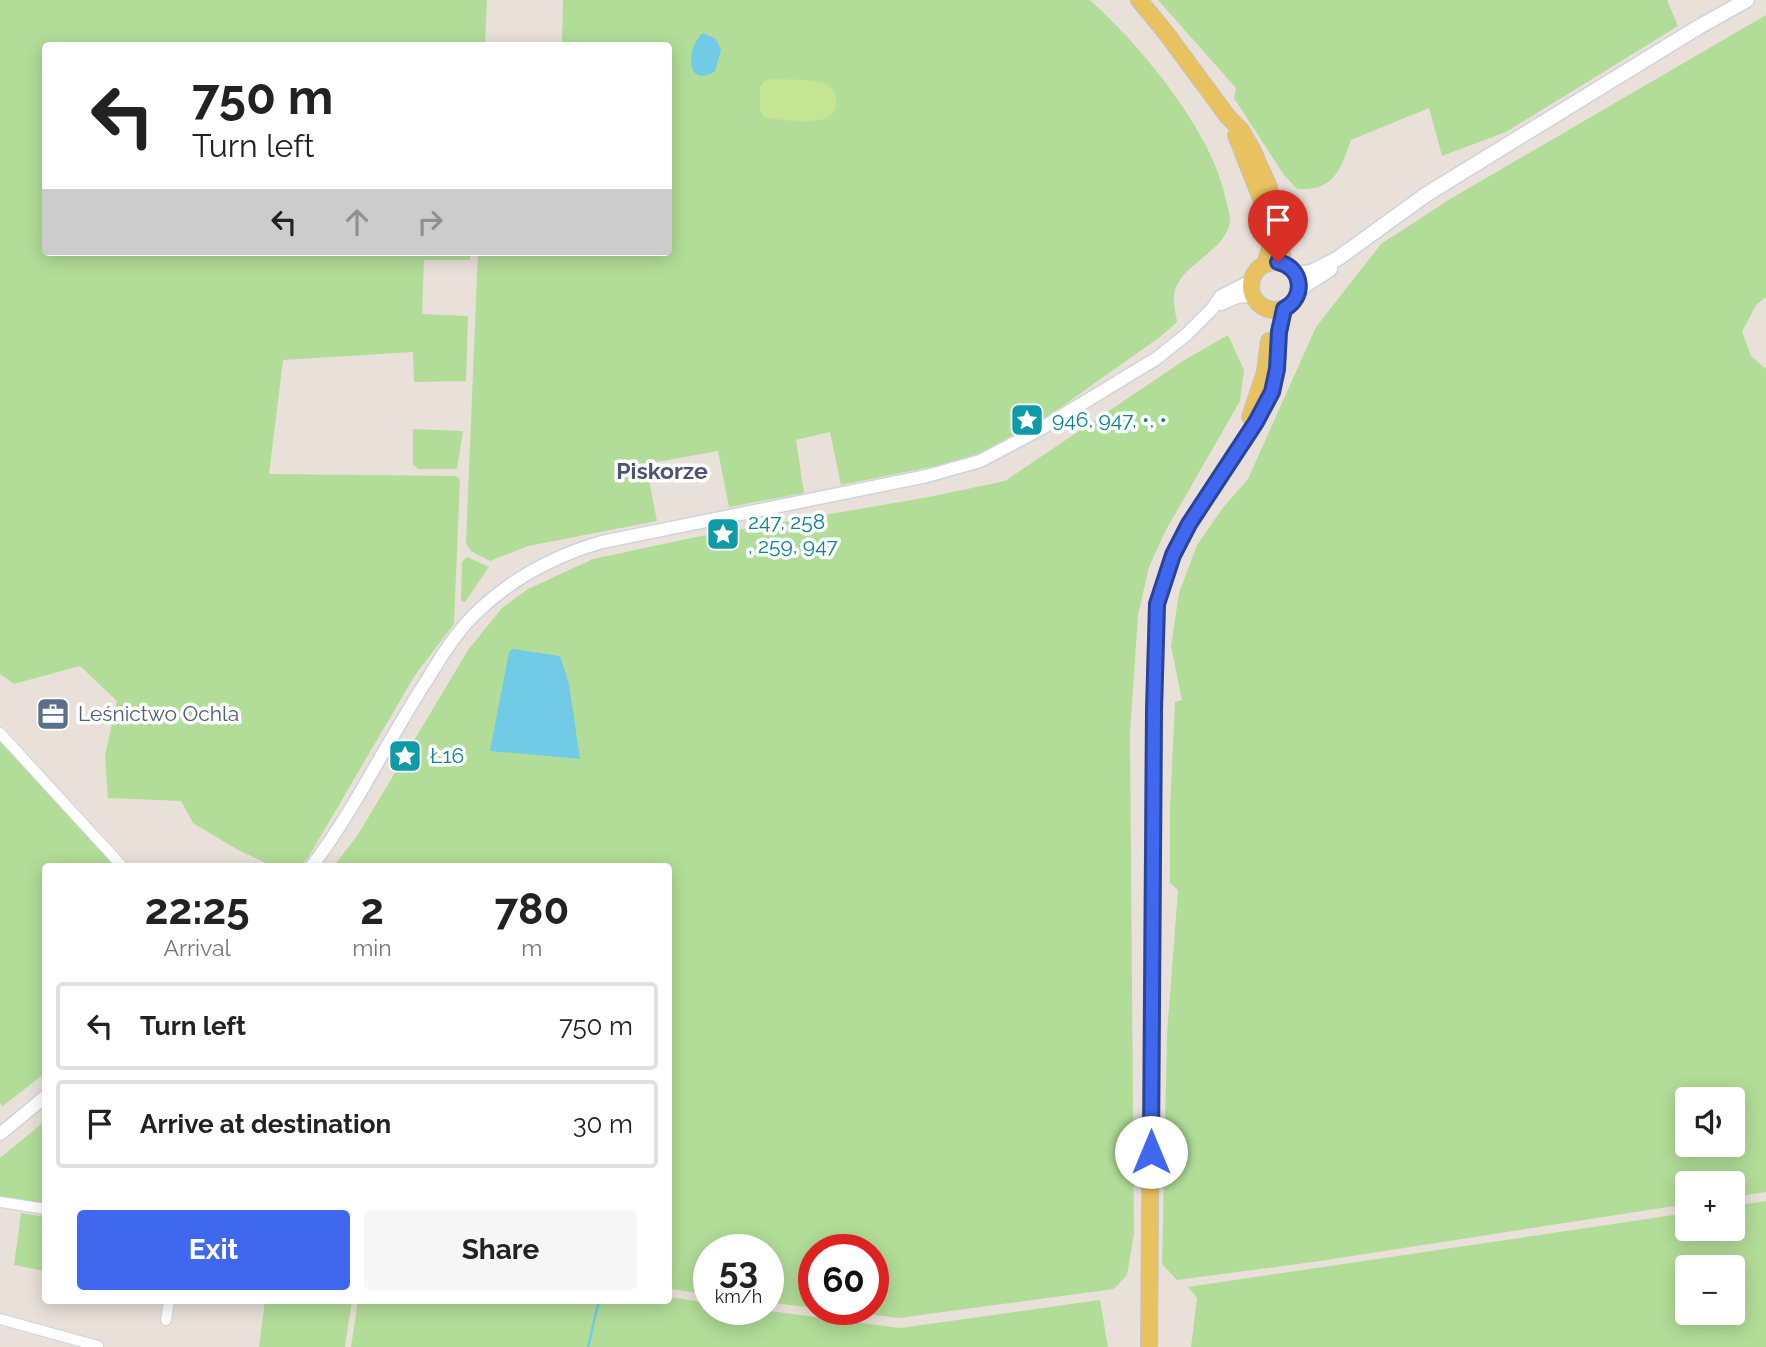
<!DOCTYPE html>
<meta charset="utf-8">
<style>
body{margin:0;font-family:Raleway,sans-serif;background:#f6f6f6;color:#222;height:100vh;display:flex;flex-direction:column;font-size:26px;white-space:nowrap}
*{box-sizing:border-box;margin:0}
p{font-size:23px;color:#767676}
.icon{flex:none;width:38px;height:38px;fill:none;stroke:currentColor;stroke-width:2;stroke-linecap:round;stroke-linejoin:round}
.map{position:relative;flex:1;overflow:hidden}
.side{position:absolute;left:42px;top:863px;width:630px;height:441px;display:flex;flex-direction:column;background:#fff;border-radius:7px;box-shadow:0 4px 18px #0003}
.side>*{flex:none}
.banner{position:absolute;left:42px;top:42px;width:630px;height:214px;border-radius:7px;box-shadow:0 4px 18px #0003;background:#fff;color:#222;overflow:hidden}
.tools{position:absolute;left:1675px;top:1087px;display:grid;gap:14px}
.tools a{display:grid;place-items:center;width:70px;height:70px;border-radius:7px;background:#fff;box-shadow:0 4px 18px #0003;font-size:35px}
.speed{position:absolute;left:693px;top:1234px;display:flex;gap:14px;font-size:35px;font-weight:700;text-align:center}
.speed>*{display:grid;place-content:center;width:91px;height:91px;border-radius:50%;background:#fff;box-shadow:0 4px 18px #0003;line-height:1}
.speed small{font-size:18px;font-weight:400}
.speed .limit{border:10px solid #d22;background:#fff;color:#111}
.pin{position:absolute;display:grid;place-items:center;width:60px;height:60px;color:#fff;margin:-72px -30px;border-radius:50% 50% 50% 0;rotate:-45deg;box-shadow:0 0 7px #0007}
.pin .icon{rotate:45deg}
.me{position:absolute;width:77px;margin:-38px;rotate:0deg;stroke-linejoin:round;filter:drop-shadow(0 0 5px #0008)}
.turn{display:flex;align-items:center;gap:24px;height:147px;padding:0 35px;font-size:32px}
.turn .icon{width:91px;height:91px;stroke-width:2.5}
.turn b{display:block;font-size:49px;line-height:60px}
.lanes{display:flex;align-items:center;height:66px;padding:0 35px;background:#0003;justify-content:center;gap:35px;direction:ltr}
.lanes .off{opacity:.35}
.eta{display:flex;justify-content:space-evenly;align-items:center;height:119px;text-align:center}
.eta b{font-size:42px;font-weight:700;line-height:49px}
.action{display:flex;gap:14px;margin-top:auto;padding:14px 35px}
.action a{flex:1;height:80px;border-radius:7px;background:#4068ee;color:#fff;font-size:28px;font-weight:700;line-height:80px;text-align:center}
.action a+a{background:#f6f6f6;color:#222}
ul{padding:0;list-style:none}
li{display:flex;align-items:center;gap:21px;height:88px;margin:0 14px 10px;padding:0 21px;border:4px solid #e0e0e0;border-radius:7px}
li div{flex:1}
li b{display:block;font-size:26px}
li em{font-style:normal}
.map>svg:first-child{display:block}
</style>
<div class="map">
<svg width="1766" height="1347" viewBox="0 0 1766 1347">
<rect width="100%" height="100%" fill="#e9e1d9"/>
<g fill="#b2dd98" fill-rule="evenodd">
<polygon points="0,0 487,0 485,45 46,46 46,252 470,252 470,260 424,260 422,314 468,316 466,381 414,382 413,352 283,360 269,474 456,476 460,479 454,624 415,675 308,858 300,866 272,866 238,850 193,823 181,801 108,798 105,756 117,701 80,666 14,684 0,674"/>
<path d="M563,0H1090C1141,46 1213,132 1226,200C1227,206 1231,215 1230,221C1226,253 1179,263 1174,295C1173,303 1176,314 1177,322L1160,337L995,454L841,485L830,432L796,440L804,493L729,507L718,451L646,464L657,521L528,546L490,561L471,551L466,543L478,252H668V46L562,45Z"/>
<path d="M1158,0H1667L1678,26L1506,132L1442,156L1429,108L1351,140C1340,171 1334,191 1297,189L1284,175L1234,98L1236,88Z"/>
<path d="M1766,15V297L1756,305L1742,332L1751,356L1766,369V1192L1733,1197L1732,1183H1687V1204L1320,1261L1177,1280L1162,1264L1167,1034L1178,890L1170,883V807L1175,702L1182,700L1171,646L1179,593L1197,545L1222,509L1248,479L1316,327L1381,244L1450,199ZM1687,1099H1732V1144H1687Z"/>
<polygon points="1228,335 1244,370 1240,401 1166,530 1149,567 1138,615 1130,733 1134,1234 1127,1275 1114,1289 899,1318 825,1309 873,1309 873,1250 814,1250 814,1308 768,1302 768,1250 709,1250 709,1294 669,1289 668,866 334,866 359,833 468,650 502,608 528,589 593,559 696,537 929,497 1005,481 1186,359"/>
<polygon points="413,429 463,431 457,469 418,469 413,464"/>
<polygon points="467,557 489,567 465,602 461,601 462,562"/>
<polygon points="0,737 20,760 24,768 28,769 116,866 46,866 45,1073 3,1106 0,1103"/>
<polygon points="45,1121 45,1207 0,1200 0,1158"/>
<path d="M1766,1201V1347H1191L1197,1298L1188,1287L1687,1213V1228H1732L1733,1206ZM1687,1267H1732V1312H1687Z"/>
<polygon points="21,1213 45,1217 45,1271 14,1265"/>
<polygon points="669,1297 709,1303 709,1309 755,1309 900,1328 1100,1300 1108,1347 351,1347 358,1300 668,1300"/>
<polygon points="265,1300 352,1300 345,1347 259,1347"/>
</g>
<path fill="#c5e494" d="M773,79C786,80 817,78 828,85C834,89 837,96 836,104C836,130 781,120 764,117L760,110V87L765,81Z"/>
<g fill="#71cbe6">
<path d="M703,33L716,39L721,50L715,71C686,90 685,48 703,33Z"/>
<polygon points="513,649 560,656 569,684 580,759 490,751 509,652"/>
</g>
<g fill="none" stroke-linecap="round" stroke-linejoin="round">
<polyline stroke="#71cbe6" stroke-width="2.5" points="588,1347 599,1300"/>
<defs>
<g id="minor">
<polyline points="0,733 122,866"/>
<polyline points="0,1202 46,1209"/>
<polyline points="0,1319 98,1346"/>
<polyline points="166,1320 169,1300"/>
</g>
<g id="tertiary">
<path d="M1221,304C1232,299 1242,293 1254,298"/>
<path d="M312,866C356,808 387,741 427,680C441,657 455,634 474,615C510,579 554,556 602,542L927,476L980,461L1037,431L1157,358L1187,334L1212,309L1221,296L1249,282L1252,278"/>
<polyline points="0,1134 46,1096"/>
</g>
<g id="secondary">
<polyline points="1296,274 1311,272 1337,259 1427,194 1697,28 1747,0"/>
<polyline points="1299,289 1330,269"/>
</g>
<g id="primary">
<polyline points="1139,0 1166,33 1228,117 1241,130 1252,149 1269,187 1284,264"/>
<polyline points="1236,135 1265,209"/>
<circle cx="1275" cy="286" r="24"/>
<polyline points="1265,264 1270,249 1269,231"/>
<polyline points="1250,417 1265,372 1269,341"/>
<polyline points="1149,1347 1154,710 1157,604 1173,555 1189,524 1256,422 1272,392 1277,369 1279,332 1284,309"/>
</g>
</defs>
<use href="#minor" stroke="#ced2df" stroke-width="12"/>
<use href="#tertiary" stroke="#ced2df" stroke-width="15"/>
<use href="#secondary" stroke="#ced2df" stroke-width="17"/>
<use href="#primary" stroke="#c3c3c3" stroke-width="18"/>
<use href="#minor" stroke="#fff" stroke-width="10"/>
<use href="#tertiary" stroke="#fff" stroke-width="12"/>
<use href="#secondary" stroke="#fff" stroke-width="14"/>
<use href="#primary" stroke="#e7c25f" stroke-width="16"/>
</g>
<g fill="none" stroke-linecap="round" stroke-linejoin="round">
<defs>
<path id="route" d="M1151,1152L1154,710L1157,604L1173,555L1189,524L1256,422L1272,392L1277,369L1279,332L1284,309C1306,297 1303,268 1278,262"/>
</defs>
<use href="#route" stroke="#2a449b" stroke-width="18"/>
<use href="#route" stroke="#4068ee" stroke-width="12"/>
</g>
<defs>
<symbol id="sight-square" viewBox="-11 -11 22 22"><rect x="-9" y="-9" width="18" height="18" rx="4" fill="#0f9aa8" stroke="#fff"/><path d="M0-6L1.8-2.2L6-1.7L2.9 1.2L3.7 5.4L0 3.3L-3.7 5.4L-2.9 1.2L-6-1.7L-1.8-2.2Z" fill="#fff"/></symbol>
<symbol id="office-square" viewBox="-11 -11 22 22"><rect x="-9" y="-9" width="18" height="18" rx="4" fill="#5c6f8a" stroke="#fff"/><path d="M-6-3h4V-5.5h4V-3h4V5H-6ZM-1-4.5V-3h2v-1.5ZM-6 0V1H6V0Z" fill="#fff"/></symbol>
</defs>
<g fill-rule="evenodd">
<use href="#sight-square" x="1008" y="401" width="38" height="38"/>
<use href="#sight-square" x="704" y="515" width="38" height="38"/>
<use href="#office-square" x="34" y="695" width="38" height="38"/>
<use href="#sight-square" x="386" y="737" width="38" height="38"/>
</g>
<g text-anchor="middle" stroke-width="7" stroke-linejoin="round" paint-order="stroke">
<g font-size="21" fill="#0d838f" stroke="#fff" text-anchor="start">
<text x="1052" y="427">946, 947, •, •</text>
<text x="748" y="529">247, 258<tspan x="748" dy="24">, 259, 947</tspan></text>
<text x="430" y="763">Ł16</text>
</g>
<g font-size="21" fill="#4e5e75" stroke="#fff" text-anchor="start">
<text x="78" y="721">Leśnictwo Ochla</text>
</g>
<g font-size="23" font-weight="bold" fill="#4b5474" stroke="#fff">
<text x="662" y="479">Piskorze</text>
</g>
</g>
</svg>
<div class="tools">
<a><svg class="icon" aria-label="sound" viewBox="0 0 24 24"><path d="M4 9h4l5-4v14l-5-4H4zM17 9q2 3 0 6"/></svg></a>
<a>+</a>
<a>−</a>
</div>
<div class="speed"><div>53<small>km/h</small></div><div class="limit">60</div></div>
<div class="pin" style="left:1278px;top:262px;background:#d93025"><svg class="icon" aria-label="arrive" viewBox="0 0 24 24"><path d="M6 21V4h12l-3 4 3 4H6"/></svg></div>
<svg class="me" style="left:1151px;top:1152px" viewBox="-20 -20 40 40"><circle r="19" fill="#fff"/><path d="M0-13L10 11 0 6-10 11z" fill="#4068ee"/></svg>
<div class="banner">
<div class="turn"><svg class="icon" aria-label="left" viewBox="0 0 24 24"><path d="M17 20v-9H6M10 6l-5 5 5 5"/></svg><div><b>750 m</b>Turn left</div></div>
<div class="lanes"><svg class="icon" aria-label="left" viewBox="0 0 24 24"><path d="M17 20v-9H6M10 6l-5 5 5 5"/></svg><svg class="icon off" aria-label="ahead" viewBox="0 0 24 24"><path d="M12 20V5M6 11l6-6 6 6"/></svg><svg class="icon off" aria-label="right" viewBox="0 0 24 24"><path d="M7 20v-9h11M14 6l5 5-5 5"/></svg></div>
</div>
<section class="side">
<div class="eta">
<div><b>22:25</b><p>Arrival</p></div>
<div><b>2</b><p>min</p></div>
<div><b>780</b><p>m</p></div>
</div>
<ul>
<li><svg class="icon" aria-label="left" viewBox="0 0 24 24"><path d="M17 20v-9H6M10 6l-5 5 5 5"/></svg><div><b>Turn left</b></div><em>750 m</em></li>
<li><svg class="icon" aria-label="arrive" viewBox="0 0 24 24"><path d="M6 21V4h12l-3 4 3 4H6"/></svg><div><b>Arrive at destination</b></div><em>30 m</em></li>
</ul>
<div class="action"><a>Exit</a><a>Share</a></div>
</section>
</div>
